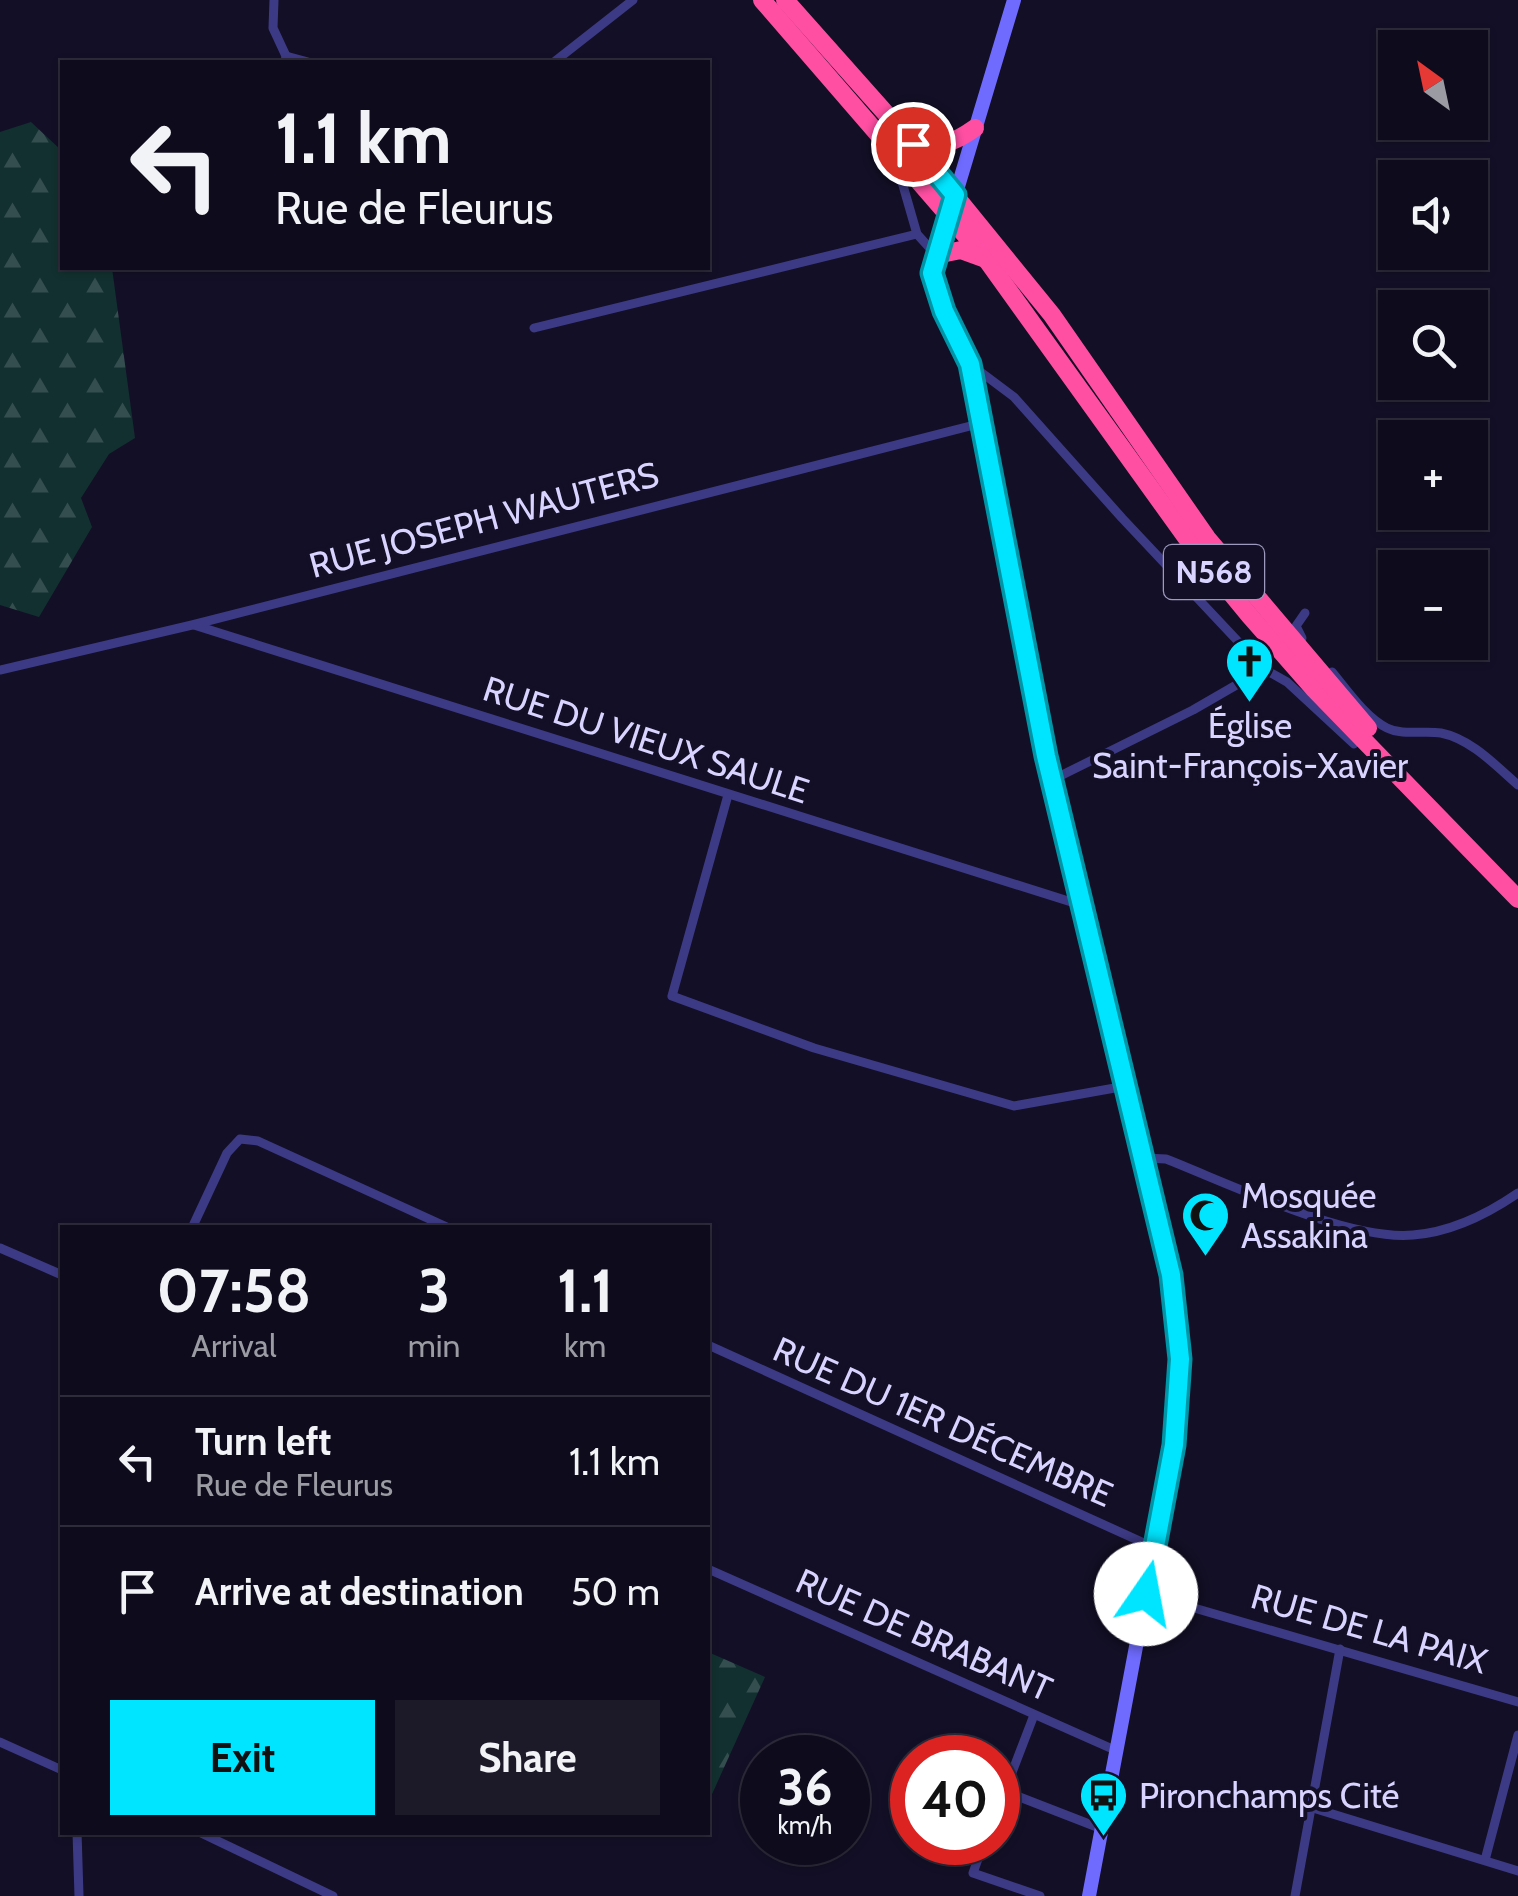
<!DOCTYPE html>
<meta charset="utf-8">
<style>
body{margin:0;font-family:Cabin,sans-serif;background:#1c1929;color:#f1f3f6;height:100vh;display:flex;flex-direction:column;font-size:38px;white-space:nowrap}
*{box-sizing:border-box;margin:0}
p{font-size:32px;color:#9b9ba3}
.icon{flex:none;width:55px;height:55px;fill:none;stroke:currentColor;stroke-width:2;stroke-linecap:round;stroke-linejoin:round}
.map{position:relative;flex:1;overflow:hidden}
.sheet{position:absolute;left:60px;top:1225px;width:650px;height:610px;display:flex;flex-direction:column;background:#0e0b1c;border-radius:0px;box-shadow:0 2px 8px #0004,0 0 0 2px #2e2b3b}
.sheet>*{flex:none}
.guide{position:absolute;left:60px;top:60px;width:650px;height:210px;border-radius:0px;box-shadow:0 2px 8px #0004,0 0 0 2px #2e2b3b;background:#0e0b1c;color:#f1f3f6;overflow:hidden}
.needle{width:65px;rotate:327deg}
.buttons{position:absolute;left:1378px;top:30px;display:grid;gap:20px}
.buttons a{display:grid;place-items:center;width:110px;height:110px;border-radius:0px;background:#0e0b1c;box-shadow:0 2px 8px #0004,0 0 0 2px #2e2b3b;font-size:50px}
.speed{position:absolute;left:740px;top:1735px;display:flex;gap:20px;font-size:50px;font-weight:700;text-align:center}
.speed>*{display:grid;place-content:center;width:130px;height:130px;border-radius:50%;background:#0e0b1c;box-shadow:0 2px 8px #0004,0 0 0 2px #2e2b3b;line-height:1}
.speed small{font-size:25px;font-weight:400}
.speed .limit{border:15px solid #d22;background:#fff;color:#111}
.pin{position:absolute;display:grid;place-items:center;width:85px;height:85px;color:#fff;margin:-42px;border:5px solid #fff;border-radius:50%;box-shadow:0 2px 10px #0007}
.me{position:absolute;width:110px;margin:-55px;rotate:12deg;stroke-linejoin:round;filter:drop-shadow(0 0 8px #0008)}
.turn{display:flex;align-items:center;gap:35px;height:210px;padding:0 50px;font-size:45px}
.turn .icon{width:130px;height:130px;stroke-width:2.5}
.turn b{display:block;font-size:70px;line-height:85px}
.eta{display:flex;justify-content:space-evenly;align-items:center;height:170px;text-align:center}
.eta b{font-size:60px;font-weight:700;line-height:70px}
.button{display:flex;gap:20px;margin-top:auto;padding:20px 50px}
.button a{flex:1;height:115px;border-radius:0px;background:#00e5ff;color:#111;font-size:40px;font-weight:700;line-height:115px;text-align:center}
.button a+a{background:#1c1929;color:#f1f3f6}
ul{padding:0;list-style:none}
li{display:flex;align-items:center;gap:30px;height:130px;padding:0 50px;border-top:2px solid #2e2b3b}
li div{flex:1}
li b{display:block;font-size:38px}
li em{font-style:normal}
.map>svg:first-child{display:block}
</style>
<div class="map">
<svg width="1518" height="1896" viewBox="0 0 1518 1896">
<defs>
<pattern id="forest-firs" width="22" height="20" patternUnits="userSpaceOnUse" patternTransform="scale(2.5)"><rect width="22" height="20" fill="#12302f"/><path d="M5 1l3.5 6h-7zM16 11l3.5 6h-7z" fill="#344d4e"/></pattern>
</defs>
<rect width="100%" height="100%" fill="#130f26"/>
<g fill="url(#forest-firs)">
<polygon points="31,122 62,151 62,268 112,268 135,438 109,454 81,498 92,527 39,617 0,605 0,132"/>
<polygon points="708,1652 765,1677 708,1803"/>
</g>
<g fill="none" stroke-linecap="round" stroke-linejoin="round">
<g stroke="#3d3a85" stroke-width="9">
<polyline points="274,0 273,28 286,56 285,62"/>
<polyline points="286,56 308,62"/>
<polyline points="554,62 633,0"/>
<polyline points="877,145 902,182 917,234 936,255"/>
<polyline points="534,328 917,234"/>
<polyline points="970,364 1014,397 1122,518 1264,669 1287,682 1354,744"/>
<polyline points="194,625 1084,906"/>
<polyline points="1302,638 1296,626 1305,613"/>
<polyline points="0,670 192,625 982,423"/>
<path d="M1332,672C1347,690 1366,718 1387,728C1403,736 1423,730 1441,733C1471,739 1495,765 1518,785"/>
<polyline points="1052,780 1193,710 1264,669"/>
<polyline points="728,795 672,996 814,1048 1014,1106 1126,1086"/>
<path d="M1144,1158L1166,1159C1230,1184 1348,1241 1413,1235C1452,1232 1486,1215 1518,1193"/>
<polyline points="192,1228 227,1153 240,1139 258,1141 449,1228"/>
<polyline points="0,1248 62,1275"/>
<polyline points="708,1345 1155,1548"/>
<polyline points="708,1569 1117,1751"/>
<polyline points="1146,1594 1518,1702"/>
<polyline points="0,1742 62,1770"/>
<polyline points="1004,1791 1102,1829"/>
<polyline points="1313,1808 1518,1871"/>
<polyline points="998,1809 1034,1715"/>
<polyline points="77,1832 79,1896"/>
<polyline points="199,1832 333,1896"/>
<polyline points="984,1842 973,1873 1040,1896"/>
<polyline points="1485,1860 1518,1735"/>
<polyline points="1295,1896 1340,1649"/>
</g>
<polyline stroke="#6f6bff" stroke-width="14" points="1014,0 932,273 944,311 970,364 1046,756 1171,1275 1180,1359 1174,1445 1089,1896"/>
<g stroke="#ff4fa3" stroke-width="18">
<polyline points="762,0 986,259 1193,547 1249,615 1314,689 1518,899"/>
<polyline points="785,0 913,144 1052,315 1207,538 1368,728"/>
<path d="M913,144C939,148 954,143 975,128"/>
<polyline points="936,255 961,250 983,258"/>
</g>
</g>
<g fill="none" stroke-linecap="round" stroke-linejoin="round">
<defs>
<polyline id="route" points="913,144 955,195 932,273 944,311 970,364 1046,756 1171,1275 1180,1359 1174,1445 1146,1594"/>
</defs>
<use href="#route" stroke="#0095a6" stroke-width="25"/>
<use href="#route" stroke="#00e5ff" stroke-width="18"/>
</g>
<defs>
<symbol id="church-pin" viewBox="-11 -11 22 30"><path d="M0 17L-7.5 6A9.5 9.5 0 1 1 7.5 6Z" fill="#00e5ff" stroke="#130f26"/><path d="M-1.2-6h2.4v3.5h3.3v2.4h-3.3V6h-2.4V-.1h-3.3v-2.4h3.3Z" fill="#111"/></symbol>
<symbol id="mosque-pin" viewBox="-11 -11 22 30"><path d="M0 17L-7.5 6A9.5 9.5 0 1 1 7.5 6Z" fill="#00e5ff" stroke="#130f26"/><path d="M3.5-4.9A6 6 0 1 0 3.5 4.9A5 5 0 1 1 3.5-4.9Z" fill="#111"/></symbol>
<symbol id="bus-pin" viewBox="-11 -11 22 30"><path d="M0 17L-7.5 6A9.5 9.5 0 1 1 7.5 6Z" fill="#00e5ff" stroke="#130f26"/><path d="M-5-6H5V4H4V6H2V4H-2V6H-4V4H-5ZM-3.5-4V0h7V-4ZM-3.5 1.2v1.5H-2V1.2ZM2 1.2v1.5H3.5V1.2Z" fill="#111"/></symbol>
</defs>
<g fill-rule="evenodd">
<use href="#church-pin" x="1222" y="634" width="55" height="75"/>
<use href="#mosque-pin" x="1178" y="1188" width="55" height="75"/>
<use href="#bus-pin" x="1076" y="1768" width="55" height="75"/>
</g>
<g text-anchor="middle" stroke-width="8" stroke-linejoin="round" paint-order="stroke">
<rect fill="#130f26" stroke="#9e99be" stroke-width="2.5" x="1164" y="545" width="100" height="54" rx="8"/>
<g font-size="32" font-weight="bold" fill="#d9d4ff">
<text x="1214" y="583">N568</text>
</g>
<g font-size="35" fill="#d9d4ff" stroke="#130f26">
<text transform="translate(484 520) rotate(-15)" y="12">RUE JOSEPH WAUTERS</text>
<text transform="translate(646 740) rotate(18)" y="12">RUE DU VIEUX SAULE</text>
<text transform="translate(943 1422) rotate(24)" y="12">RUE DU 1ER DÉCEMBRE</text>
<text transform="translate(1369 1629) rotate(16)" y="12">RUE DE LA PAIX</text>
<text transform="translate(924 1635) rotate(24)" y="12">RUE DE BRABANT</text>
</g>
<g font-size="35" fill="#d9d4ff" stroke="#130f26" text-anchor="start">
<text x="1250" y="738" text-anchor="middle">Église<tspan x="1250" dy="40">Saint-François-Xavier</tspan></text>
<text x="1241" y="1208">Mosquée<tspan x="1241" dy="40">Assakina</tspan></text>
<text x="1139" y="1808">Pironchamps Cité</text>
</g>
</g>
</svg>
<div class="buttons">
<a><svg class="needle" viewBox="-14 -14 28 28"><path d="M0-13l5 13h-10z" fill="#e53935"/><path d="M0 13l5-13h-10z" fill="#9b9ba3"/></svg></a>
<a><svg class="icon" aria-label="sound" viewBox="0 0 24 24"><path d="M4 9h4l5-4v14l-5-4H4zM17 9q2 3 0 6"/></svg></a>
<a><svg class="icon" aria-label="search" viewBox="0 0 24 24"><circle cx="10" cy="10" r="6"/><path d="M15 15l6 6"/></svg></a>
<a>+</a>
<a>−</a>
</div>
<div class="speed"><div>36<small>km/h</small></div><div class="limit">40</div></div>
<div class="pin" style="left:913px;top:144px;background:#d93025"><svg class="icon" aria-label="arrive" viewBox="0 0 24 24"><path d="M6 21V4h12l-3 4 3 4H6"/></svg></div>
<svg class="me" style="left:1146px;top:1594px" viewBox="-20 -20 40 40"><circle r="19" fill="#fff"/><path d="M0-13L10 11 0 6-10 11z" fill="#00e5ff"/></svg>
<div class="guide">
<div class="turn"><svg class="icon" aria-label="left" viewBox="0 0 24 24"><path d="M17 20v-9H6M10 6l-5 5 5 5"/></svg><div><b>1.1 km</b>Rue de Fleurus</div></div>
</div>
<section class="sheet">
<div class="eta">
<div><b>07:58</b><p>Arrival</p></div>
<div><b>3</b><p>min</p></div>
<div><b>1.1</b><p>km</p></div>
</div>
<ul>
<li><svg class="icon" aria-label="left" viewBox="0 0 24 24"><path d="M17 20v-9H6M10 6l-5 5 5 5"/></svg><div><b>Turn left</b><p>Rue de Fleurus</p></div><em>1.1 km</em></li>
<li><svg class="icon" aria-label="arrive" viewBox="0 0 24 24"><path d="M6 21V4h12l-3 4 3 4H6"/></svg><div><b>Arrive at destination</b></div><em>50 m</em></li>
</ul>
<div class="button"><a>Exit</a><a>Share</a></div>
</section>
</div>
